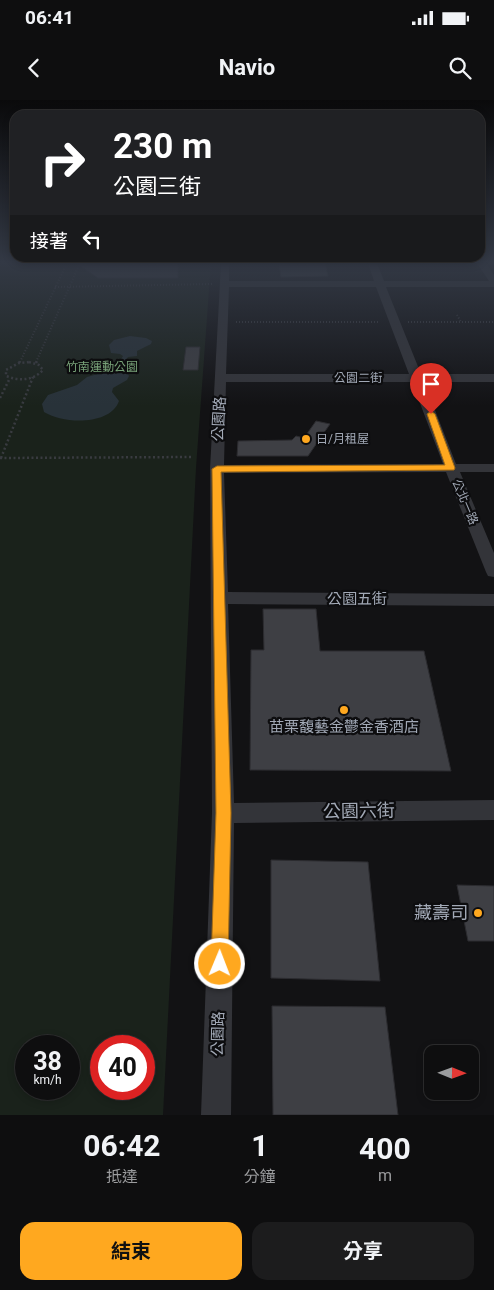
<!DOCTYPE html>
<html lang="zh-TW">
<meta charset="utf-8">
<style>
body{margin:0;font-family:Roboto,"Noto Sans TC",sans-serif;background:#1c1c1d;color:#f1f3f6;height:100vh;display:flex;flex-direction:column;font-size:19px;white-space:nowrap}
*{box-sizing:border-box;margin:0}
p{font-size:16px;color:#9b9c9e}
.icon{flex:none;width:28px;height:28px;fill:none;stroke:currentColor;stroke-width:2;stroke-linecap:round;stroke-linejoin:round}
.map{position:relative;height:1015px;overflow:hidden}
.drawer{display:flex;flex-direction:column;background:#0e0e0f;flex:1}
.drawer>*{flex:none}
.hud{position:absolute;left:10px;top:10px;width:475px;height:152px;border-radius:15px;box-shadow:0 2px 8px #0003,0 0 0 1px #2e2e2f;background:#202124;color:#fff;overflow:hidden}
.needle{width:32px;rotate:91deg}
.tools{position:absolute;left:424px;top:945px;display:grid;gap:10px}
.tools a{display:grid;place-items:center;width:55px;height:55px;border-radius:10px;background:#0e0e0f;box-shadow:0 2px 8px #0003,0 0 0 1px #2e2e2f;font-size:25px}
.speed{position:absolute;left:15px;top:935px;display:flex;gap:10px;font-size:25px;font-weight:700;text-align:center}
.speed>*{display:grid;place-content:center;width:65px;height:65px;border-radius:50%;background:#0e0e0f;box-shadow:0 2px 8px #0003,0 0 0 1px #2e2e2f;line-height:1}
.speed small{font-size:12px;font-weight:400}
.speed .limit{border:8px solid #d22;background:#fff;color:#111}
.pin{position:absolute;display:grid;place-items:center;width:42px;height:42px;color:#fff;margin:-51px -21px;border-radius:50% 50% 50% 0;rotate:-45deg;box-shadow:0 0 5px #0007}
.pin .icon{rotate:45deg}
.me{position:absolute;width:55px;margin:-28px;rotate:1deg;stroke-linejoin:round;filter:drop-shadow(0 0 4px #0008)}
.turn{display:flex;align-items:center;gap:18px;height:105px;padding:0 20px;font-size:22px}
.turn .icon{width:65px;height:65px;stroke-width:2.5}
.turn b{display:block;font-size:35px;line-height:42px}
.then{display:flex;align-items:center;height:48px;padding:0 20px;background:#0003;gap:10px;font-size:19px}
.eta{display:flex;justify-content:space-evenly;align-items:center;height:85px;text-align:center}
.eta b{font-size:30px;font-weight:700;line-height:35px}
.cta{display:flex;gap:10px;margin-top:auto;padding:10px 20px}
.cta a{flex:1;height:58px;border-radius:15px;background:#ffa81f;color:#111;font-size:20px;font-weight:700;line-height:58px;text-align:center}
.cta a+a{background:#1c1c1d;color:#f1f3f6}
.status{display:flex;justify-content:space-between;align-items:center;height:35px;padding:0 25px;background:#0e0e0f;direction:ltr}
.status svg{height:14px;fill:currentColor}
header{display:flex;justify-content:space-between;align-items:center;height:65px;padding:0 20px;background:#0e0e0f;font-size:22px;font-weight:700}
.map>svg:first-child{display:block}
</style>
<div class="status"><b>06:41</b><svg viewBox="0 0 49 12"><path d="M0 12V9h3v3zM5 12V6h3v6zM10 12V3h3v9zM15 12V0h3v12zM26 1h20v11H26zM47 4h2v5h-2z"/></svg></div>
<header><svg class="icon" aria-label="back" viewBox="0 0 24 24"><path d="M15 5l-7 7 7 7"/></svg>Navio<svg class="icon" aria-label="search" viewBox="0 0 24 24"><circle cx="10" cy="10" r="6"/><path d="M15 15l6 6"/></svg></header>
<div class="map">
<svg width="494" height="1015" viewBox="0 0 494 1015">
<rect width="100%" height="100%" fill="#121214"/>
<path fill="#1a221b" fill-rule="evenodd" d="M0,163H211L196,368L163,1015H0ZM26,946H69V989H26ZM101,946H144V989H101Z"/>
<path fill="#283239" d="M130,236L146,238L152,241L151,244L137,251V256L128,257L123,264L129,276L127,280L113,288L112,292L119,301C110,326 63,324 44,312L42,304L48,295L77,285L87,277L115,269L123,256L120,254L111,253L109,245L114,240Z"/>
<g fill="#3e3f44" stroke="#2c2c30">
<polygon points="76,163 178,163 178,178 98,178"/>
<polygon points="279,163 325,163 328,176 281,177"/>
<polygon points="186,247 200,247 198,270 183,270"/>
<polygon points="316,321 330,324 308,356 237,356 238,341 292,340 296,336 304,338"/>
<polygon points="263,509 316,509 320,551 424,551 451,671 250,670 251,550 264,550"/>
<polygon points="271,760 368,762 380,881 271,878"/>
<polygon points="457,785 494,786 494,841 468,841"/>
<polygon points="272,906 385,907 398,1015 273,1015"/>
</g>
<g fill="none" stroke-linecap="round" stroke-linejoin="round">
<g stroke="#393b40" stroke-width="2" stroke-dasharray="1 2" stroke-linecap="butt">
<polyline points="55,187 212,184"/>
<polyline points="457,215 461,222"/>
<polyline points="236,222 380,222"/>
<polyline points="408,222 494,222"/>
<polyline points="20,262 67,163"/>
<polyline points="36,262 80,163"/>
</g>
<g stroke="#393b40" stroke-width="2.5" stroke-dasharray="2 2.5" stroke-linecap="butt">
<path d="M29,262L39,265L43,270C33,281 19,281 6,276V270L19,263Z"/>
<polyline points="19,263 20,261"/>
<polyline points="36,263 37,261"/>
<polyline points="0,298 10,278"/>
<polyline points="0,358 191,357"/>
<polyline points="1,358 33,277"/>
</g>
<path fill="#333439" fill-rule="evenodd" d="M221,163H229V181H374L368,163H377L384,181H489L477,163H486L494,175V187H386L421,274H494V282H424L456,364H494V372H460L494,453V477L488,476L486,472L446,372L224,373L228,492L494,494V506L228,504L234,703L494,700V720L234,723L231,1015H201L212,713L210,369ZM229,187H376L409,274H226ZM226,282H412L443,364L224,365Z"/>
</g>
<linearGradient id="sky" x2="0" y2="1"><stop stop-color="#0a0a0b"/><stop offset="0.53" stop-color="#333945"/><stop offset="1" stop-color="#333945" stop-opacity="0"/></linearGradient>
<rect width="494" height="306" fill="url(#sky)"/>
<polygon fill="#ffa81f" stroke="#a66d14" points="431,311 435,314 455,368 454,370 221,372 231,713 228,864 226,870 220,873 214,870 211,864 216,713 212,369 217,366 445,365 427,314"/>
<g fill="#ffa81f" stroke="#0d0d0f" stroke-width="2">
<circle cx="306" cy="339" r="5"/>
<circle cx="344" cy="610" r="5"/>
<circle cx="478" cy="813" r="5"/>
</g>
<g text-anchor="middle" stroke-width="4.5" stroke-linejoin="round" paint-order="stroke">
<g font-size="12" fill="#78a278" stroke="#0d0d0f">
<text x="102" y="271">竹南運動公園</text>
</g>
<g font-size="12" fill="#a2a9b6" stroke="#0d0d0f">
<text x="358" y="282">公園二街</text>
<text transform="translate(465 402) rotate(67)" y="4">公北一路</text>
</g>
<g font-size="12" fill="#a2a9b6" stroke="#0d0d0f" text-anchor="start">
<text x="316" y="343">日/月租屋</text>
</g>
<g font-size="15" fill="#a2a9b6" stroke="#0d0d0f">
<text transform="translate(219 319) rotate(-87)" y="5">公園路</text>
<text x="357" y="504">公園五街</text>
<text transform="translate(218 934) rotate(-89)" y="5">公園路</text>
</g>
<g font-size="15" fill="#a2a9b6" stroke="#0d0d0f">
<text x="344" y="632">苗栗馥藝金鬱金香酒店</text>
</g>
<g font-size="18" fill="#a2a9b6" stroke="#0d0d0f">
<text transform="translate(359 711) rotate(-1)" y="6">公園六街</text>
</g>
<g font-size="18" fill="#a2a9b6" stroke="#0d0d0f" text-anchor="end">
<text x="468" y="819">藏壽司</text>
</g>
</g>
</svg>
<div class="tools">
<a><svg class="needle" viewBox="-14 -14 28 28"><path d="M0-13l5 13h-10z" fill="#e53935"/><path d="M0 13l5-13h-10z" fill="#9b9c9e"/></svg></a>
</div>
<div class="speed"><div>38<small>km/h</small></div><div class="limit">40</div></div>
<div class="pin" style="left:431px;top:314px;background:#d93025"><svg class="icon" aria-label="arrive" viewBox="0 0 24 24"><path d="M6 21V4h12l-3 4 3 4H6"/></svg></div>
<svg class="me" style="left:220px;top:864px" viewBox="-20 -20 40 40"><circle r="17" fill="#ffa81f" stroke="#fff" stroke-width="3"/><path d="M0-11L8 9 0 5-8 9z" fill="#fff"/></svg>
<div class="hud">
<div class="turn"><svg class="icon" aria-label="right" viewBox="0 0 24 24"><path d="M7 20v-9h11M14 6l5 5-5 5"/></svg><div><b>230 m</b>公園三街</div></div>
<div class="then">接著<svg class="icon" aria-label="left" viewBox="0 0 24 24"><path d="M17 20v-9H6M10 6l-5 5 5 5"/></svg></div>
</div>
</div>
<section class="drawer">
<div class="eta">
<div><b>06:42</b><p>抵達</p></div>
<div><b>1</b><p>分鐘</p></div>
<div><b>400</b><p>m</p></div>
</div>
<div class="cta"><a>結束</a><a>分享</a></div>
</section>
